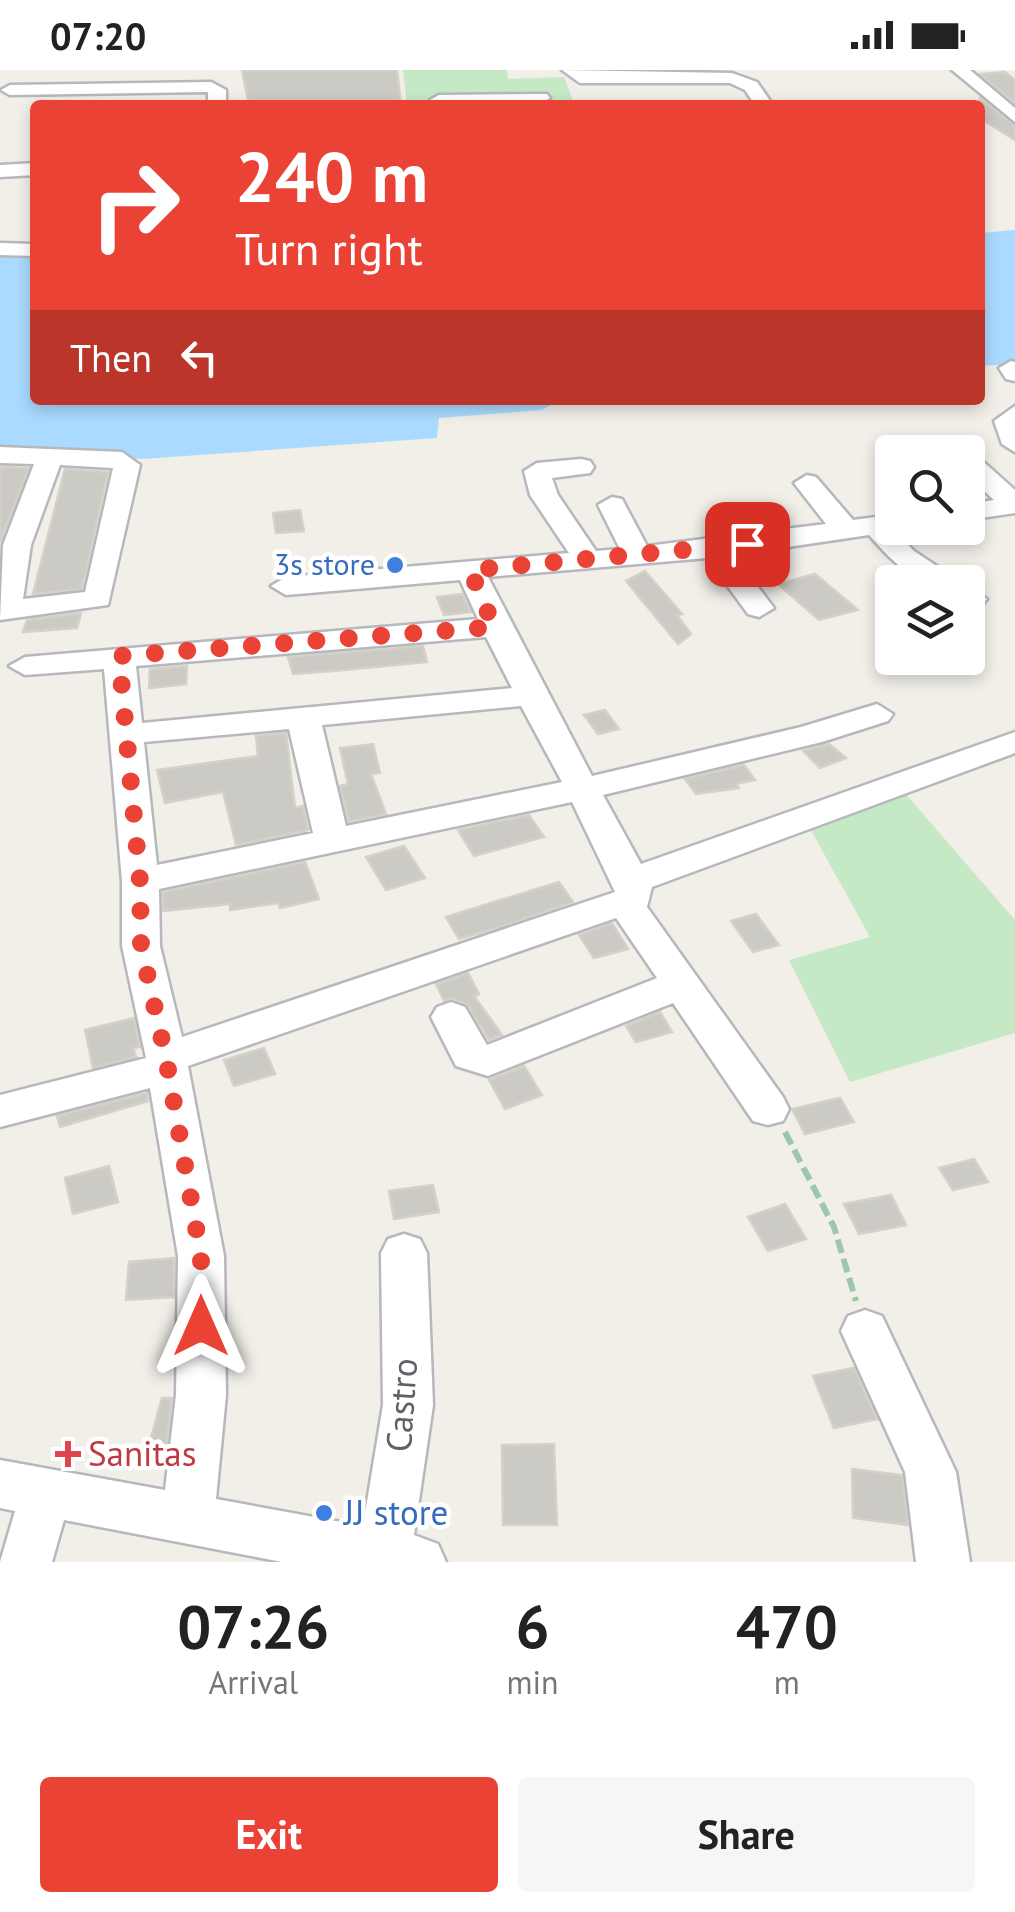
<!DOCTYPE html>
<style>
body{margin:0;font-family:"PT Sans",sans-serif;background:#f6f6f6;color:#222;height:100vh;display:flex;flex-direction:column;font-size:38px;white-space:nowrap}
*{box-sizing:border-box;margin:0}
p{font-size:32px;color:#767676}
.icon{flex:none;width:55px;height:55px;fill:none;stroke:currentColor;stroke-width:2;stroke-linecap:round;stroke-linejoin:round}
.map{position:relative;height:1492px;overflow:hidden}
.side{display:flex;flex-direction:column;background:#fff;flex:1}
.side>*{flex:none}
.guide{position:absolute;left:30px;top:30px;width:955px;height:305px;border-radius:10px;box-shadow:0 5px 15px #0003;background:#ea4335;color:#fff;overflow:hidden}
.controls{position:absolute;left:875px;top:365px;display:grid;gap:20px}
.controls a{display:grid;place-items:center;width:110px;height:110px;border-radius:10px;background:#fff;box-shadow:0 5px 15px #0003;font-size:50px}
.pin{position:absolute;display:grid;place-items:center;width:85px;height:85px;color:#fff;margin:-42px;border-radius:20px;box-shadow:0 5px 15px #0006}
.me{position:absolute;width:110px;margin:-55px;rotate:0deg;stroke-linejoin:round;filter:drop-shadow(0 0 8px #0008)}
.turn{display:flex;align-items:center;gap:35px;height:210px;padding:0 40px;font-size:45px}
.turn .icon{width:130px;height:130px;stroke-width:2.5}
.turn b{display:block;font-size:70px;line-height:85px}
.then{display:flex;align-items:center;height:95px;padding:0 40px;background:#0003;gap:20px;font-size:38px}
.eta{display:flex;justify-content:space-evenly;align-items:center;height:170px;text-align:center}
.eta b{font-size:60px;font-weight:800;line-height:70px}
.cta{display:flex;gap:20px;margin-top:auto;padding:20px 40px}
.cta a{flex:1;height:115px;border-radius:10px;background:#ea4335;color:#fff;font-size:40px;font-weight:800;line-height:115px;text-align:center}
.cta a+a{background:#f6f6f6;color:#222}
.status{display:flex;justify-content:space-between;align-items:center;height:70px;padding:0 50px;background:#fff;direction:ltr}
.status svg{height:28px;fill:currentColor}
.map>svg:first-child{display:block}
</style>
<div class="status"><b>07:20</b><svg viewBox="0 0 49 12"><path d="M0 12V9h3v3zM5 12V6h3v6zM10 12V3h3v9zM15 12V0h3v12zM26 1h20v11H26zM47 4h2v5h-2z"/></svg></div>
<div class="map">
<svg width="1015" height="1492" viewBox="0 0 1015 1492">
<rect width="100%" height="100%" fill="#f1efe8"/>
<g fill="#c5e8c5">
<polygon points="403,0 507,0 508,9 564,7 574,34 407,35"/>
<polygon points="903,721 1015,850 1015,963 850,1012 789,890 870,867 806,751"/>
</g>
<g fill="#aadaff">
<polygon points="1015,160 1015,294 980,296 980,163"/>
<polygon points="0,181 35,182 35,330 560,330 542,340 439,348 437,368 143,389 0,380"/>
</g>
<g fill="#cccac5" stroke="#d6d1c6" stroke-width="2.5">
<polygon points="242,0 397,0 401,35 249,35"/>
<polygon points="1005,2 1015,10 1015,33 980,4"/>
<polygon points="980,28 1015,56 1015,70 980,48"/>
<polygon points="0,397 29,398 0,472"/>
<polygon points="65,399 108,402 82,519 33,524"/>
<polygon points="300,440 304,461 276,463 273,443"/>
<polygon points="645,501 682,544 677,545 691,564 678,574 626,511"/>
<polygon points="815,504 858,540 819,550 778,514"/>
<polygon points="462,524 471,542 444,545 437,527"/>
<polygon points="81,543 77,558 23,562 27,550"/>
<polygon points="423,576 427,592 333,601 293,604 288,587"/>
<polygon points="187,596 186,614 149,618 150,599"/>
<polygon points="605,640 619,659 598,664 584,645"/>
<polygon points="286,663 295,738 303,736 308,760 236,775 223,722 165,733 157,700 258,686 256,666"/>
<polygon points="373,674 380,703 371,704 386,744 349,751 340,716 348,714 340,678"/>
<polygon points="829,674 846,688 820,698 803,681"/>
<polygon points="744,695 755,710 736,714 739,718 696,724 685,709"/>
<polygon points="529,745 544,767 474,786 458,760"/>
<polygon points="404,776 425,808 386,820 366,787"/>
<polygon points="305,792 319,829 280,838 279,833 230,840 230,834 163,841 163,822"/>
<polygon points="559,812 573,832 503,856 459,869 446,847"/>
<polygon points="756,844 779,875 753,882 731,851"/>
<polygon points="612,853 628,879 594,888 579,865"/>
<polygon points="468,903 479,924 474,926 502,965 489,970 468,935 452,928 444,931 436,914"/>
<polygon points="660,942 672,962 636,972 626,956"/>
<polygon points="134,948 140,977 133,978 136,987 93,998 85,960"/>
<polygon points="264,978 275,1004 234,1016 224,990"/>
<polygon points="524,996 542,1025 505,1039 489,1010"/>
<polygon points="147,1023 148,1031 60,1057 57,1046"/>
<polygon points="840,1028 854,1052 805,1064 792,1039"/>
<polygon points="974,1089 988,1112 953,1120 939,1098"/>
<polygon points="109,1096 118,1132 73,1144 65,1108"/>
<polygon points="433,1115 439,1142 394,1149 389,1121"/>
<polygon points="891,1125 906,1155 859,1164 844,1134"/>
<polygon points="785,1134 806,1169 768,1181 748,1147"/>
<polygon points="174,1188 174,1227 126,1230 129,1192"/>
<polygon points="854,1298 877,1349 834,1358 813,1306"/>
<polygon points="162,1328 172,1328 165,1387 146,1386"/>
<polygon points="554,1374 557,1455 503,1455 502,1375"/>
<polygon points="852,1399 902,1405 908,1455 853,1448"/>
</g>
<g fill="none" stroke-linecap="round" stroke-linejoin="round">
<defs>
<g id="minor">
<polygon points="562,0 732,3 757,12 773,35 755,35 745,20 730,13 580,13"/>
<polygon points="952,0 970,0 1015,38 1015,52"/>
<polygon points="211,12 226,20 226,35 208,35 208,22 10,25 1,20 10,15"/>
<polygon points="547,24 550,28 541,33 438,35 430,30 439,25"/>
<polygon points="35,93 35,105 0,107 0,95"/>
<polygon points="0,173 35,174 35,186 0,185"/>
<polygon points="1011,291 1015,292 1015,311 1006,309 999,298"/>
<polygon points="1015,336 1015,382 1002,374 994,351"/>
<path d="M0,377L122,382L140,395L108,535L0,550L3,475L34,394L0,393ZM60,395L113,398L85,522L23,529L31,475Z"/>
<polygon points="968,384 977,386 1015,420 1015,443 968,450 968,434 994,430 968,406"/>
<path d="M581,389L590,391L594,397L590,403L552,408L558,425L596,481L620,479L598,435L612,427L622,429L647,476L826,454L794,413L807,405L816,407L853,450L892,445V458H903L895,461L914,481L961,512C915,515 898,498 869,465L734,485L774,538L759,547L748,544L707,488L488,507L592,706L801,657L877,634L893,644L888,651L822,672L603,725L641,794L1015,662V683L652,817L647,837L783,1027L789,1039L783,1051L768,1055L753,1051L673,933L488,1006L456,996L431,947L437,937L451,932L465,937L487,975L657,908L616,848L188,996L224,1186L226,1325L216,1429L363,1456L383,1335L381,1183L388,1169L404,1164L420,1169L427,1183L433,1335L414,1465L438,1474L446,1492H282L64,1450L52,1492H0L15,1441L0,1438V1390L165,1420L176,1325L178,1186L150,1018L0,1057V1025L146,988L122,876V811L104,599L25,605L9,596L25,587L478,549L460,510L286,525L271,516L286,507L569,483L530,425L524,401L537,393ZM486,567L512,618L142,653L136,596ZM521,636L562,712L346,756L322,655ZM289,659L313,763L157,795L144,672ZM572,732L615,822L182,967L160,876L159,819Z"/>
<polygon points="968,517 987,529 982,535 968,537"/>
<polygon points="865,1240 882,1246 956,1402 970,1492 916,1492 905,1402 841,1261 848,1246"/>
</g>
</defs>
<use href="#minor" stroke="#b5b8bc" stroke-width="5"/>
<polyline stroke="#9cc7a9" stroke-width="6" stroke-dasharray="14 6" stroke-linecap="butt" points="785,1062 834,1157 856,1231"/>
<use href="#minor" fill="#fff" fill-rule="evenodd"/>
</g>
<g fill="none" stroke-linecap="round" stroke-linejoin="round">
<polyline stroke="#ea4335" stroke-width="18" stroke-dasharray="0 32.4" points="201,1256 201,1186 166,988 141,876 140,811 119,586 494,557 470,500 747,474"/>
</g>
<g fill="#3f7fe0" stroke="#fff" stroke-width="4">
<circle cx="395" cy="495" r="10"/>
<circle cx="324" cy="1443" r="10"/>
</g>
<path fill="#e0444e" stroke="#fff" stroke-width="4" d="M63 1369h10v10h10v10h-10v10h-10v-10h-10v-10h10z"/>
<g text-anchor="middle" stroke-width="9" stroke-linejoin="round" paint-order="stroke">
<g font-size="30" fill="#366cbe" stroke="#fff" text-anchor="end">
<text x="375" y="505">3s store</text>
</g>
<g font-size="35" fill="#5f6368" stroke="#fff">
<text transform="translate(402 1335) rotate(-86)" y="12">Castro</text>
</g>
<g font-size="35" fill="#be3a42" stroke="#fff" text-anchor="start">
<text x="88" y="1396">Sanitas</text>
</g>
<g font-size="35" fill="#366cbe" stroke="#fff" text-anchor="start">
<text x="344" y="1455">JJ store</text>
</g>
</g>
</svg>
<div class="controls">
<a><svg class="icon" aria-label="search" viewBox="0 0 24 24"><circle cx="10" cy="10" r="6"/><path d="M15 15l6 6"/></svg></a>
<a><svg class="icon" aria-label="layers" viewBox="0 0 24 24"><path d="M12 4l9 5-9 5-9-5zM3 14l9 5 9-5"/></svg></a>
</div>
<div class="pin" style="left:747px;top:474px;background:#d93025"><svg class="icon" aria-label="arrive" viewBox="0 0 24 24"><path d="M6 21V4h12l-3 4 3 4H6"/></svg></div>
<svg class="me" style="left:201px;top:1256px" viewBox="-20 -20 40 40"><path d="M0-17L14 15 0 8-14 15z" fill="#ea4335" stroke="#fff" stroke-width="4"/></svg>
<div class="guide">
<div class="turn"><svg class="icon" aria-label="right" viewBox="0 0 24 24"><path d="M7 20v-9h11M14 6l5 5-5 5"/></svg><div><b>240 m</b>Turn right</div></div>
<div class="then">Then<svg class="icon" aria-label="left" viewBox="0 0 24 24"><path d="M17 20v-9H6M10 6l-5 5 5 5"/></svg></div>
</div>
</div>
<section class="side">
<div class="eta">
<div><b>07:26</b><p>Arrival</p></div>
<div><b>6</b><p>min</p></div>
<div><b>470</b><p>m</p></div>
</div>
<div class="cta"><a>Exit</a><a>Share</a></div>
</section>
